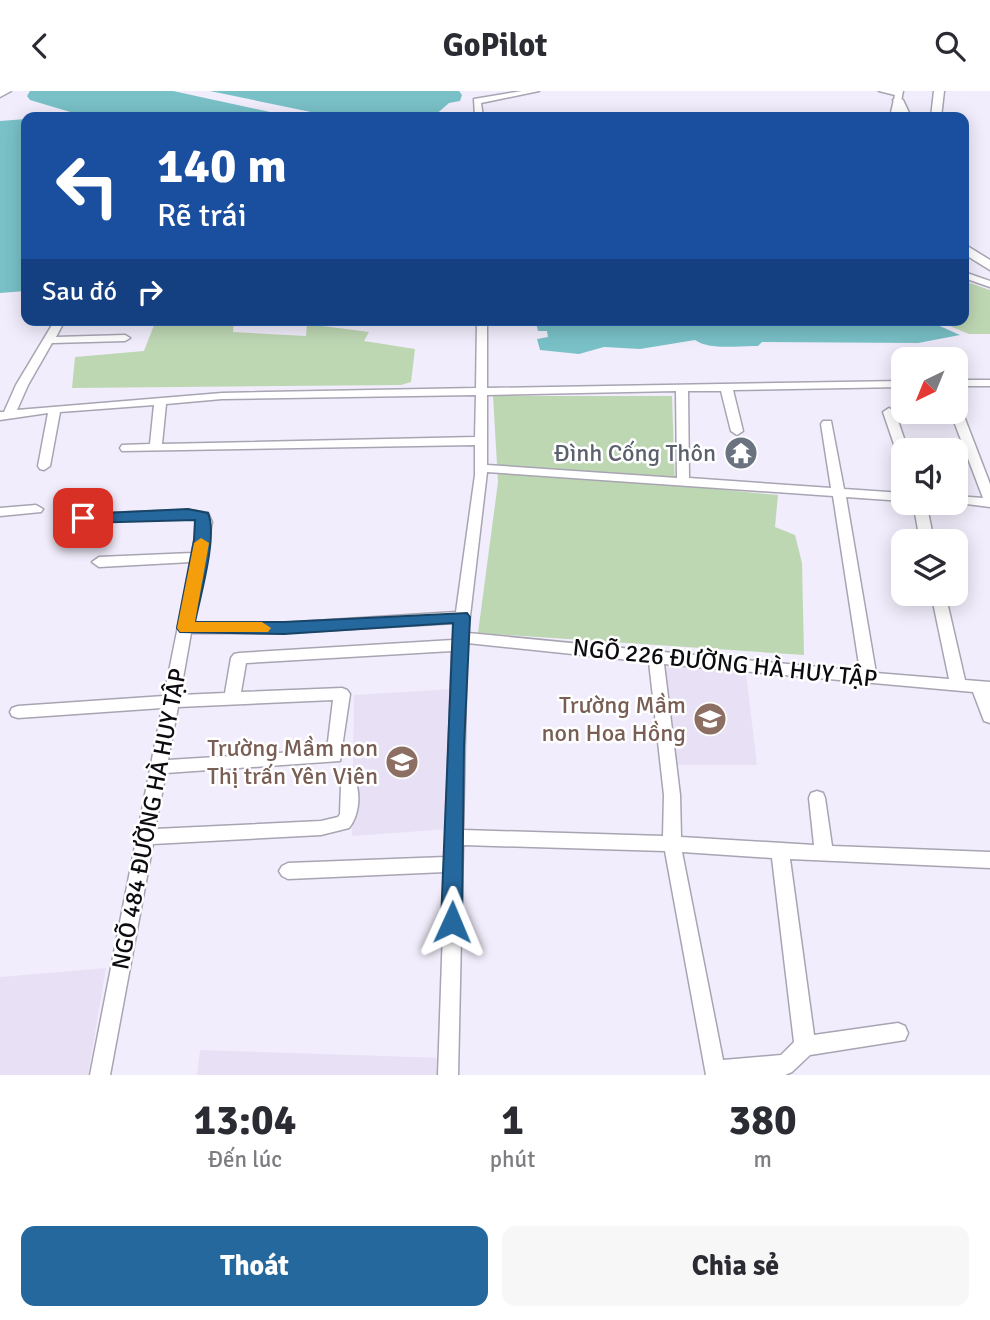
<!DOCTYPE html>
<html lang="vi">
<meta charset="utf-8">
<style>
body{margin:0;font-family:Signika,sans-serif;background:#f7f7f7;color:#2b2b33;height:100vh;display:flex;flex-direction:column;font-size:26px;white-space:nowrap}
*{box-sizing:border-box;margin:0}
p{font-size:23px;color:#7c7c81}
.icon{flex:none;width:38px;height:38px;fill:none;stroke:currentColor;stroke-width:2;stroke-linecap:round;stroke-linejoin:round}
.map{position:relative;height:984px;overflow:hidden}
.panel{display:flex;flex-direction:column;background:#fff;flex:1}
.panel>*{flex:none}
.guide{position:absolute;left:21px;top:21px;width:948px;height:214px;border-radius:14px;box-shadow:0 4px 18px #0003;background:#1a4fa0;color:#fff;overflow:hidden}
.needle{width:46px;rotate:223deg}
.tools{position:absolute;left:891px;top:256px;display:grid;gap:14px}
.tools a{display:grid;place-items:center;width:77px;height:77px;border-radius:14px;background:#fff;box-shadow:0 4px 18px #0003;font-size:35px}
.pin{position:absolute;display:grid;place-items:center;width:60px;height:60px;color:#fff;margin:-30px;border-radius:14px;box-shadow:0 4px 10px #0006}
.me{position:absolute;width:77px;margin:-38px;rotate:1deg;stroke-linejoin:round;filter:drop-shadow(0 0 5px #0008)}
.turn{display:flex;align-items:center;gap:24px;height:147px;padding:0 21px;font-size:32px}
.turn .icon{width:91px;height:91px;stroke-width:2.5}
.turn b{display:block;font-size:49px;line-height:60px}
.then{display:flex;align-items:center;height:66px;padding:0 21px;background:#0003;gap:14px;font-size:26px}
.eta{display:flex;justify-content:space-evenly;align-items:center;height:119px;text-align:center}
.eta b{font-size:42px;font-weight:800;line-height:49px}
.action{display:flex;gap:14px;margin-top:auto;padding:14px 21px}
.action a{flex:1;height:80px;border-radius:14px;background:#25689e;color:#fff;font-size:28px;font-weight:800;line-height:80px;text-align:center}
.action a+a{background:#f7f7f7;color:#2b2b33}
header{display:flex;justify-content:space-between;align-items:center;height:91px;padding:0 21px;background:#fff;font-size:32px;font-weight:800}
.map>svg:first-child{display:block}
</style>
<header><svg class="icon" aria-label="back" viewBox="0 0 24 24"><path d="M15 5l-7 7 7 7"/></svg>GoPilot<svg class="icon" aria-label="search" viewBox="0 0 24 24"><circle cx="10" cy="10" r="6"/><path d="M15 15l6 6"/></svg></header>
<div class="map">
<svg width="990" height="984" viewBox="0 0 990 984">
<rect width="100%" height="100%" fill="#f2edfc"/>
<g fill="#e8e1f6">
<polygon points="661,571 746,582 757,674 674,674"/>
<polygon points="452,598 450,738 352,745 354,604"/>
<polygon points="106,877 88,984 0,984 0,886"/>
<polygon points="200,959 444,967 444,984 197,984"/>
</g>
<g fill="#bed7b3">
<polygon points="964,190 990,199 990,243 969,243 935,229 964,229"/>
<polygon points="156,229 234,229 233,241 306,245 307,233 369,241 364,250 415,258 411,291 401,294 72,297 75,266 144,260"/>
<polygon points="493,305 672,305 675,394 778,404 775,436 795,444 802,472 804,564 478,542 498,391"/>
</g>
<g fill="#79c1c7">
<polygon points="30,0 173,0 293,26 87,26 30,9 27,5"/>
<polygon points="210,0 459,0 462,4 460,10 449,12 433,26 335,26"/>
<polygon points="26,28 26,200 0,202 0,30"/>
<path d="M542,229H926L960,244L918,252L762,251L758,255C740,254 711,260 695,249L640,258L604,256L579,263L540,259L537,248L548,246L547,240H538L536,232L542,233Z"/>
</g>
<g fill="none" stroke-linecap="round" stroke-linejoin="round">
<defs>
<g id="minor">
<polygon points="522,0 539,0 481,12 483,26 475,26 474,8"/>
<polygon points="879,0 903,0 898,26 890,26 895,4"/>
<polygon points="964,181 990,190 990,196 964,187"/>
<path d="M55,229H65L56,246L125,244L130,247L125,250L52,252L28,294L17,319L222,302L476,297L477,229H487V297L903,290V296L733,299L743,340L737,344L731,340L721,300H688L689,387L831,397L821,333L823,330H831L844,398L903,402V410L846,406L876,582L949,588L931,502H945L965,589L990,591V632L984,630L973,601L664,573L680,704L681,746L814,754L809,707L811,702L817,700L823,702L825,707L832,755L990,761V777L790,768L814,944L898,932L905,935L908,942L905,949L810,964L792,981L785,984H706L665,760L463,754L458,984H438L445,781L288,788L282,785L279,780L282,775L288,772L445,766L452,560L246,572L241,601L342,597L347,599L350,603L340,670L166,682L155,738L321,730L338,726L340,723L341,694L343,689L349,687L355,689C361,704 359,725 349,737L321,744L153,753L110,984H90L162,617L18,627L12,625L10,621L12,617L18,615L164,605L191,471L99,476L92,471L99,466L192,462L198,431V428L188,427L83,431L76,427L83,423L188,419L208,422L212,431L193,532H283L456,521L475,384V354L122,360L120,357L122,354L150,353L154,314L60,321L50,375L44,379L40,378L38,375L48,322L0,329V321H4L16,294ZM676,300L677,387L487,374V304ZM476,304L475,346L162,353L166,313L222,308ZM487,381L833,405L860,580L468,542ZM455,532L453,549L239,562L234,563L231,567L225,602L180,604L191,542H283ZM467,552L649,571L664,704L663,745L463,739ZM333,609L327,659L168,669L178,616ZM682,761L772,767L794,951L781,964L723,969Z"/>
<rect x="956" y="289" width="34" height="6"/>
<polygon points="956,316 962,320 990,393 990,416 951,411 956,411 956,405 983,407 950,320 956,320"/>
<polygon points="889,317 895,321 908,359 903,359 903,366 897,362 883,321"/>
<polygon points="913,411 926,411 934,450 920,450"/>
<polygon points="36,414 43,418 41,421 0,425 0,417"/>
</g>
<g id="major">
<polygon points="0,0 11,0 0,6"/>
<polygon points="934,0 944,0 941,26 931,26"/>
<polygon points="898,6 903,9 911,26 901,26 893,9"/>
<polygon points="964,153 990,169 990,179 964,163"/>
</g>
</defs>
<use href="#minor" stroke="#a8a4b2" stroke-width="3"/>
<use href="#major" stroke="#a8a4b2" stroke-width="3"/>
<use href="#minor" fill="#fff" fill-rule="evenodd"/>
<use href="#major" fill="#fff" fill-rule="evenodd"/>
</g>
<path fill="#25689e" stroke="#184467" stroke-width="2" d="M188,418L208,422C218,444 200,506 195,531H284L467,522L470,526L464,656L462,831L459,838L452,840L444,838L441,831L453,532L284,543L180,541L177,537L194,449L195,429L83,432L75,427L83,423Z"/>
<polygon fill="#f59e0b" points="201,447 209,452 195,531 262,531 271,537 268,541 180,541 177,537 194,452"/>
<defs>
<symbol id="temple-disc" viewBox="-11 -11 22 22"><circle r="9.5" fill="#6b7280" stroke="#fff"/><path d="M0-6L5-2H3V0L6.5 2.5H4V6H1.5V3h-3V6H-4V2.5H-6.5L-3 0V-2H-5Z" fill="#fff"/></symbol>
<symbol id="school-disc" viewBox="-11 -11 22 22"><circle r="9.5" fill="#8d6e63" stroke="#fff"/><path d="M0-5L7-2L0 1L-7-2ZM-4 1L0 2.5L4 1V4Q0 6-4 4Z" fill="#fff"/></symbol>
</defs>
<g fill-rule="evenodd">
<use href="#temple-disc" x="722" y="343" width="38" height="38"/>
<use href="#school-disc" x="691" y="609" width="38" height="38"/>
<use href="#school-disc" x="383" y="652" width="38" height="38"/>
</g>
<g text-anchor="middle" stroke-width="5" stroke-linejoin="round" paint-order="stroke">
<g font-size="24" fill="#5b616d" stroke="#fff" text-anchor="end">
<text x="716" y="370">Đình Cống Thôn</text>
</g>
<g font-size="24" fill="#0d0b10" stroke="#fff">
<text transform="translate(725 572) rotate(6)" y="8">NGÕ 226 ĐƯỜNG HÀ HUY TẬP</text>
<text transform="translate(149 728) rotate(-79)" y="8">NGÕ 484 ĐƯỜNG HÀ HUY TẬP</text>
</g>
<g font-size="24" fill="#785e54" stroke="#fff" text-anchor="end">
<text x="686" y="622">Trường Mầm<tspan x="686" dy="28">non Hoa Hồng</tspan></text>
<text x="378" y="665">Trường Mầm non<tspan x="378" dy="28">Thị trấn Yên Viên</tspan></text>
</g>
</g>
</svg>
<div class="tools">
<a><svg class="needle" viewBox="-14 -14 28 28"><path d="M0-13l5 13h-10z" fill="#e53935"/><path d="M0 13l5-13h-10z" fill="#7c7c81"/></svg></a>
<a><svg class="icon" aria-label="sound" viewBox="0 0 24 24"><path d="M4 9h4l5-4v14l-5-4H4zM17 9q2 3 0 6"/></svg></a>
<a><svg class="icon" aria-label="layers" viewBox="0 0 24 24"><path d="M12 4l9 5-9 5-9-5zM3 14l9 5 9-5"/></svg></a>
</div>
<div class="pin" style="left:83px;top:427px;background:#d93025"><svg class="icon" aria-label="arrive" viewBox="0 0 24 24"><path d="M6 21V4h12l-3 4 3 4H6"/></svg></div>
<svg class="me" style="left:452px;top:831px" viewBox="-20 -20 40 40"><path d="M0-17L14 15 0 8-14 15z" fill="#25689e" stroke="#fff" stroke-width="4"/></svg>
<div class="guide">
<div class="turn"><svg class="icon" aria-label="left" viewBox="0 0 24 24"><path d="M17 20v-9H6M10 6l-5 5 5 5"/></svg><div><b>140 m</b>Rẽ trái</div></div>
<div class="then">Sau đó<svg class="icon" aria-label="right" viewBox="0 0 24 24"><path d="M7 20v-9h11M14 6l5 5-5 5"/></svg></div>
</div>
</div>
<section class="panel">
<div class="eta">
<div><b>13:04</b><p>Đến lúc</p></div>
<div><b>1</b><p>phút</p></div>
<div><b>380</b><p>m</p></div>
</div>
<div class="action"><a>Thoát</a><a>Chia sẻ</a></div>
</section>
